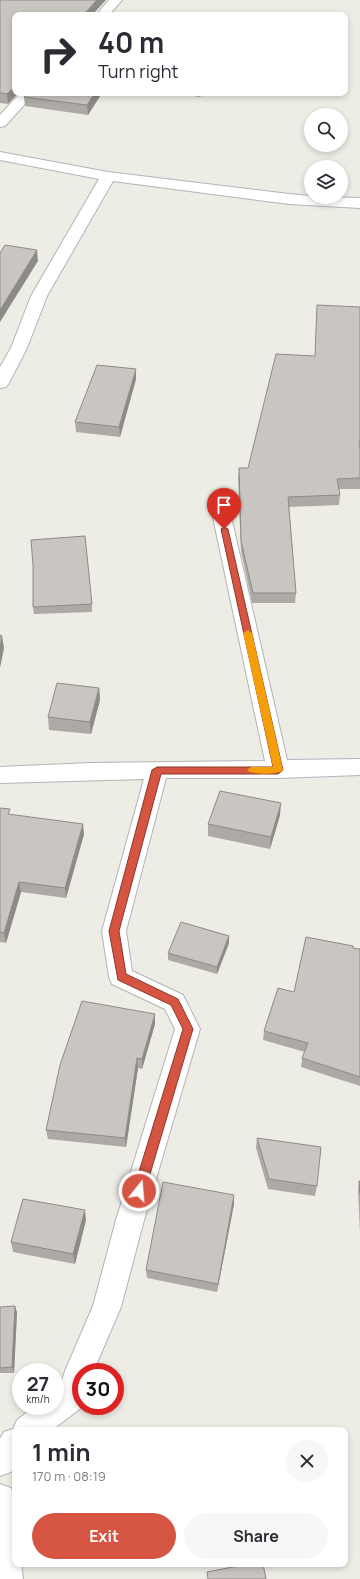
<!DOCTYPE html>
<meta charset="utf-8">
<style>
body{margin:0;font-family:Manrope,sans-serif;background:#f7f7f7;color:#2b2b33;height:100vh;display:flex;flex-direction:column;font-size:15px;white-space:nowrap}
*{box-sizing:border-box;margin:0}
p{font-size:13px;color:#7c7c81}
.icon{flex:none;width:22px;height:22px;fill:none;stroke:currentColor;stroke-width:2;stroke-linecap:round;stroke-linejoin:round}
.map{position:relative;flex:1;overflow:hidden}
.sheet{position:absolute;left:12px;top:1427px;width:336px;height:140px;display:flex;flex-direction:column;background:#fff;border-radius:8px;box-shadow:0 2px 6px #0003}
.sheet>*{flex:none}
.banner{position:absolute;left:12px;top:12px;width:336px;height:84px;border-radius:8px;box-shadow:0 2px 6px #0003;background:#fff;color:#2b2b33;overflow:hidden}
.fabs{position:absolute;left:304px;top:108px;display:grid;gap:8px}
.fabs a{display:grid;place-items:center;width:44px;height:44px;border-radius:50%;background:#fff;box-shadow:0 2px 6px #0003;font-size:20px}
.speed{position:absolute;left:12px;top:1363px;display:flex;gap:8px;font-size:20px;font-weight:700;text-align:center}
.speed>*{display:grid;place-content:center;width:52px;height:52px;border-radius:50%;background:#fff;box-shadow:0 2px 6px #0003;line-height:1}
.speed small{font-size:10px;font-weight:400}
.speed .limit{border:6px solid #d22;background:#fff;color:#111}
.pin{position:absolute;display:grid;place-items:center;width:34px;height:34px;color:#fff;margin:-41px -17px;border-radius:50% 50% 50% 0;rotate:-45deg;box-shadow:0 0 4px #0007}
.pin .icon{rotate:45deg}
.me{position:absolute;width:44px;margin:-22px;rotate:17deg;stroke-linejoin:round;filter:drop-shadow(0 0 3px #0008)}
.turn{display:flex;align-items:center;gap:14px;height:84px;padding:0 20px;font-size:18px}
.turn .icon{width:52px;height:52px;stroke-width:2.5}
.turn b{display:block;font-size:28px;line-height:34px}
.round{display:grid;place-items:center;flex:none;width:42px;height:42px;border-radius:21px;background:#f7f7f7}
.summary{display:flex;align-items:center;justify-content:space-between;height:68px;padding:0 20px}
h1{font-size:24px;font-weight:700;line-height:30px}
.action{display:flex;gap:8px;margin-top:auto;padding:8px 20px}
.action a{flex:1;height:46px;border-radius:24px;background:#d65542;color:#fff;font-size:16px;font-weight:700;line-height:46px;text-align:center}
.action a+a{background:#f7f7f7;color:#2b2b33}
.map>svg:first-child{display:block}
</style>
<div class="map">
<svg width="360" height="1579" viewBox="0 0 360 1579">
<rect width="100%" height="100%" fill="#edece5"/>
<g fill="none" stroke-linecap="round" stroke-linejoin="round">
<defs>
<g id="street">
<polygon points="109,0 122,0 109,15 96,15"/>
<polygon points="20,93 35,93 5,126 0,127 0,115"/>
<polygon points="0,152 108,172 289,194 311,196 311,197 360,198 360,208 289,204 113,181 47,296 27,348 9,383 6,387 0,388 0,367 11,348 31,296 99,179 0,160"/>
<polygon points="218,493 225,495 227,499 287,760 360,759 360,775 278,778 166,778 126,931 132,971 183,995 200,1029 144,1220 121,1307 93,1372 81,1372 81,1408 52,1430 15,1430 15,1466 11,1472 0,1476 0,1438 4,1432 13,1429 17,1420 35,1406 55,1406 55,1392 59,1389 65,1371 93,1306 116,1220 175,1029 165,1009 112,984 109,977 102,931 144,779 0,783 0,767 90,763 265,761 209,499 211,495"/>
<polygon points="0,1484 11,1488 15,1499 15,1564 21,1564 23,1579 0,1579"/>
</g>
</defs>
<use href="#street" stroke="#b2b4b8" stroke-width="2"/>
<use href="#street" fill="#fff" fill-rule="evenodd"/>
</g>
<g fill="#adaaa6">
<polygon points="0,0 15,15 8,104 0,103"/>
<polygon points="28,93 102,93 88,115 25,106 24,97"/>
<polygon points="174,93 202,93 200,97"/>
<polygon points="317,305 359,447 360,447 360,489 339,489 340,495 339,505 289,507 296,593 295,603 252,603 241,551 238,479 239,468 248,468 315,356"/>
<polygon points="136,379 120,437 76,432 75,422"/>
<polygon points="92,604 92,612 34,614 33,607"/>
<polygon points="99,688 100,700 91,734 49,730 48,717"/>
<polygon points="0,808 10,815 84,834 66,898 21,892 6,943 0,942"/>
<polygon points="280,815 270,849 208,836 208,824"/>
<polygon points="229,936 229,943 217,974 168,960 168,953"/>
<polygon points="353,948 360,949 360,1086 301,1067 302,1058 305,1052 263,1040 264,1031 294,992"/>
<polygon points="155,1024 142,1069 138,1068 126,1147 48,1139 46,1130"/>
<polygon points="257,1138 317,1186 315,1196 268,1189 256,1148"/>
<polygon points="359,1181 360,1181 360,1233 358,1189"/>
<polygon points="234,1204 217,1292 147,1278 146,1270"/>
<polygon points="86,1220 75,1264 13,1252 11,1242"/>
<polygon points="0,1307 17,1312 14,1373 0,1373"/>
</g>
<g fill="#8d8b87">
<polygon points="97,0 106,0 92,15 83,15"/>
<polygon points="15,86 15,93 18,93 8,104 7,94"/>
<polygon points="95,93 102,93 88,115 87,105"/>
<polygon points="200,93 202,93 200,97"/>
<polygon points="37,250 38,261 0,322 0,310"/>
<polygon points="136,369 136,379 120,437 119,427"/>
<polygon points="2,636 4,648 0,668 0,648"/>
<polygon points="99,688 100,700 91,734 90,722"/>
<polygon points="281,803 280,815 270,849 271,837"/>
<polygon points="83,824 84,834 66,898 65,888"/>
<polygon points="19,882 21,892 6,943 4,933"/>
<polygon points="229,936 229,943 217,974 217,967"/>
<polygon points="155,1014 155,1024 142,1069 142,1059"/>
<polygon points="137,1058 138,1068 126,1147 125,1138"/>
<polygon points="234,1195 234,1204 217,1292 218,1284"/>
<polygon points="85,1210 86,1220 75,1264 73,1254"/>
<polygon points="15,1306 17,1312 14,1373 12,1367"/>
</g>
<g fill="#c9c6c1" stroke="#8d8b87">
<polygon points="0,0 97,0 83,15 15,15 15,86 7,94 0,93"/>
<polygon points="28,93 95,93 87,105 24,97"/>
<polygon points="5,245 37,250 0,310 0,253"/>
<polygon points="317,305 360,307 360,439 359,447 360,447 360,478 337,479 340,495 288,497 296,593 253,593 241,541 239,468 248,468 276,354 315,356"/>
<polygon points="97,365 136,369 119,427 75,422"/>
<polygon points="85,536 92,604 33,607 33,565 31,540"/>
<polygon points="0,635 2,636 0,648"/>
<polygon points="57,683 99,688 90,722 48,717"/>
<polygon points="220,791 281,803 271,837 208,824"/>
<polygon points="0,808 10,809 8,814 83,824 65,888 19,882 4,933 0,932"/>
<polygon points="181,922 229,936 217,967 168,953"/>
<polygon points="306,937 353,946 353,948 360,949 360,1077 302,1058 308,1043 264,1031 278,988 294,992"/>
<polygon points="82,1001 155,1014 142,1059 137,1058 125,1138 46,1130 60,1065"/>
<polygon points="257,1138 321,1147 317,1186 269,1179"/>
<polygon points="359,1181 360,1181 360,1194"/>
<polygon points="163,1182 234,1195 218,1284 146,1270"/>
<polygon points="23,1199 85,1210 73,1254 11,1242"/>
<polygon points="15,1306 12,1367 0,1368 0,1307"/>
<polygon points="248,1564 263,1564 266,1579 208,1579 207,1572"/>
</g>
<polygon fill="#d65542" stroke="#8b372b" points="224,527 228,529 283,770 278,774 161,774 119,931 126,974 178,999 193,1029 145,1191 143,1194 139,1196 135,1194 133,1191 183,1029 171,1005 118,980 109,931 152,770 157,767 273,767 221,529"/>
<path fill="#f59e0b" d="M248,630L252,633L283,770C279,775 250,775 247,770L251,767H273L243,633Z"/>
</svg>
<div class="fabs">
<a><svg class="icon" aria-label="search" viewBox="0 0 24 24"><circle cx="10" cy="10" r="6"/><path d="M15 15l6 6"/></svg></a>
<a><svg class="icon" aria-label="layers" viewBox="0 0 24 24"><path d="M12 4l9 5-9 5-9-5zM3 14l9 5 9-5"/></svg></a>
</div>
<div class="speed"><div>27<small>km/h</small></div><div class="limit">30</div></div>
<div class="pin" style="left:224px;top:529px;background:#d93025"><svg class="icon" aria-label="arrive" viewBox="0 0 24 24"><path d="M6 21V4h12l-3 4 3 4H6"/></svg></div>
<svg class="me" style="left:139px;top:1191px" viewBox="-20 -20 40 40"><circle r="17" fill="#d65542" stroke="#fff" stroke-width="3"/><path d="M0-11L8 9 0 5-8 9z" fill="#fff"/></svg>
<div class="banner">
<div class="turn"><svg class="icon" aria-label="right" viewBox="0 0 24 24"><path d="M7 20v-9h11M14 6l5 5-5 5"/></svg><div><b>40 m</b>Turn right</div></div>
</div>
<section class="sheet">
<div class="summary"><div><h1>1 min</h1><p>170 m · 08:19</p></div><a class="round"><svg class="icon" aria-label="close" viewBox="0 0 24 24"><path d="M6 6l12 12M18 6L6 18"/></svg></a></div>
<div class="action"><a>Exit</a><a>Share</a></div>
</section>
</div>
